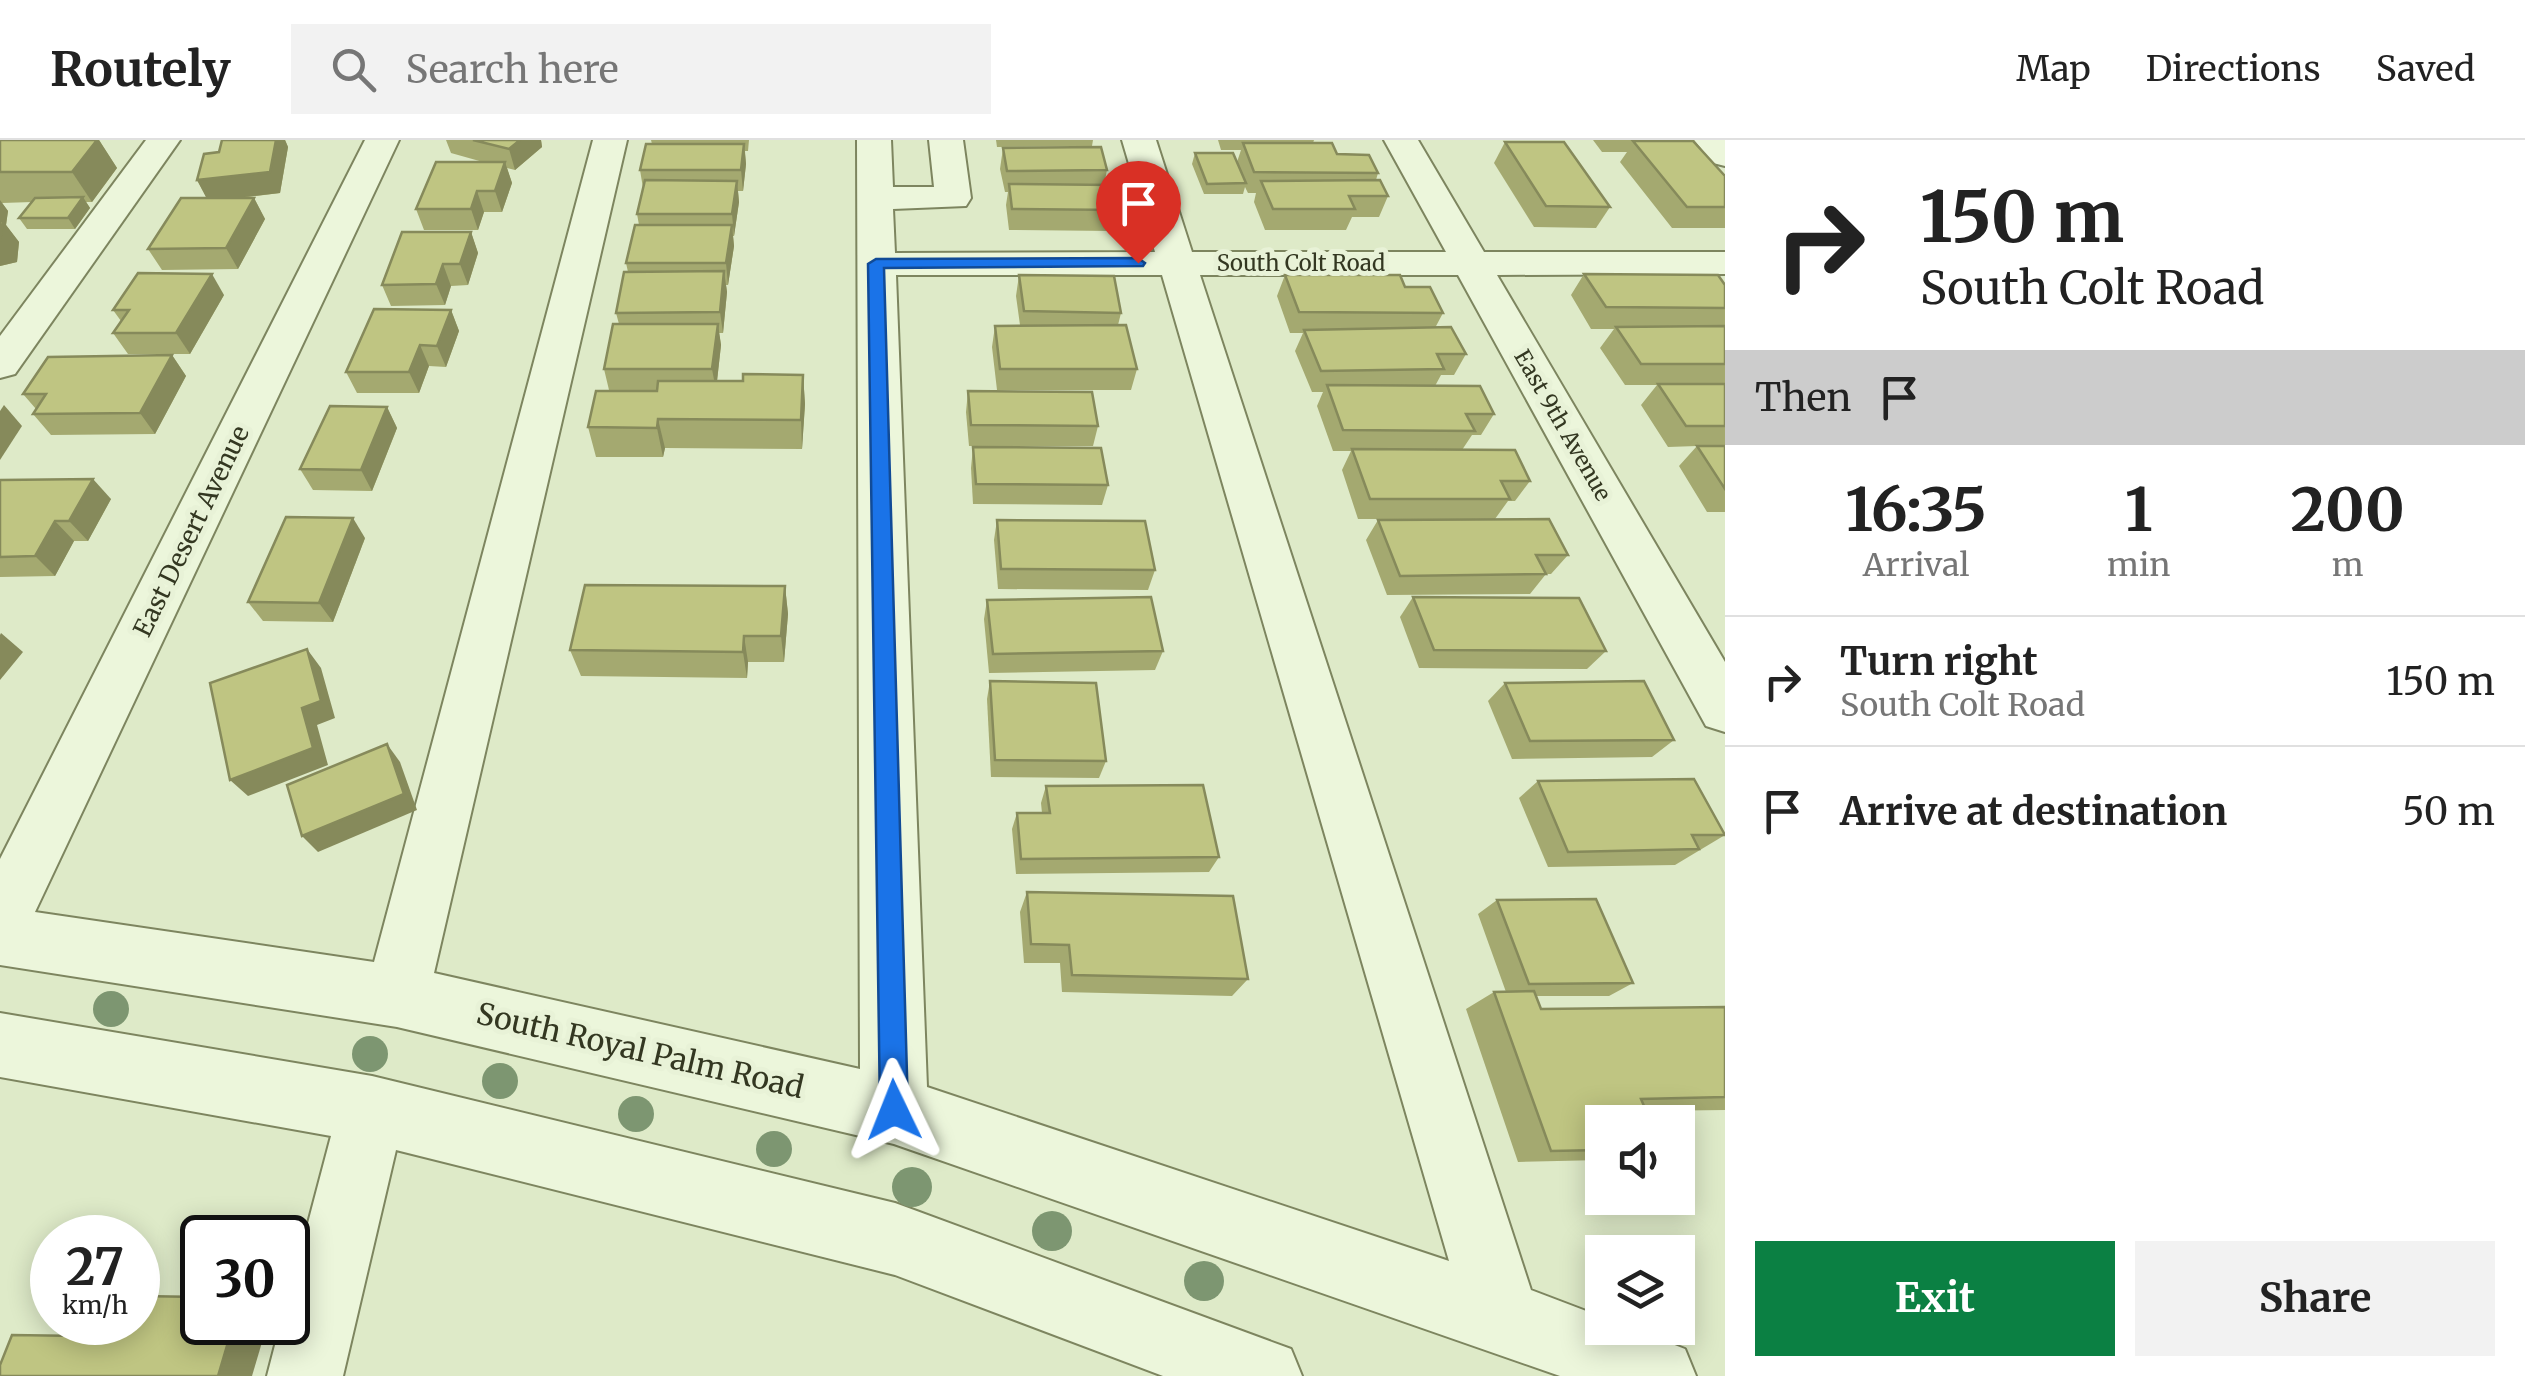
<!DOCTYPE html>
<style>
body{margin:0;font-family:Merriweather,serif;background:#f2f2f2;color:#222;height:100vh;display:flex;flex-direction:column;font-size:38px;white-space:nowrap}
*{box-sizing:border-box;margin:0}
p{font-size:32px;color:#767676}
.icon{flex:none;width:55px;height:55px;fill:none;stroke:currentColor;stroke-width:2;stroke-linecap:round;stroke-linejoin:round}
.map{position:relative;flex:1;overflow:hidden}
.panel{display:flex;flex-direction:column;background:#fff;width:800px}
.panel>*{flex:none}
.guide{background:#fff;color:#222;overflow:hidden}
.buttons{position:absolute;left:1585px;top:965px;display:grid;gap:20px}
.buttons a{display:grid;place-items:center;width:110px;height:110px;border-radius:0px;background:#fff;box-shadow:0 5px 25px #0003;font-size:50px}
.speed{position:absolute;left:30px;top:1075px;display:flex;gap:20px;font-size:50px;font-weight:700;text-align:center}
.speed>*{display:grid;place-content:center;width:130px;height:130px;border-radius:50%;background:#fff;box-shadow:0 5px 25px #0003;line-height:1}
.speed small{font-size:25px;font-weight:400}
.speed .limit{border:5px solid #111;border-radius:15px;background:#fff;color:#111}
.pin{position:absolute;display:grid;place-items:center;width:85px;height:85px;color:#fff;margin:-102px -42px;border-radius:50% 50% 50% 0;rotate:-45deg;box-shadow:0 0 10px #0007}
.pin .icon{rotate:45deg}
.me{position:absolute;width:110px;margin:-55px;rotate:358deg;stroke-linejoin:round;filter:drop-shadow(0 0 8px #0008)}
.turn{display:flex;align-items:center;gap:35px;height:210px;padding:0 30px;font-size:45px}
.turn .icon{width:130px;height:130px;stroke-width:2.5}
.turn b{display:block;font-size:70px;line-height:85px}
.then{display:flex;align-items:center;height:95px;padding:0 30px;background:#0003;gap:20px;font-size:38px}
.eta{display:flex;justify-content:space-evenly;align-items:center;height:170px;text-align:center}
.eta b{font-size:60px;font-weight:700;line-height:70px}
.cta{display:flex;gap:20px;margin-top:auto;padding:20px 30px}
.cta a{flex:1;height:115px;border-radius:0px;background:#0b8043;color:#fff;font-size:40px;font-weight:700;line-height:115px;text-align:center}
.cta a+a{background:#f2f2f2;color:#222}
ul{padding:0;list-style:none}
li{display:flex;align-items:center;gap:30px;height:130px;padding:0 30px;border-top:2px solid #e0e0e0}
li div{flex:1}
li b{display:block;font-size:38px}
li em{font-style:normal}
header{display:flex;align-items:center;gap:60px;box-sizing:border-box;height:140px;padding:0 50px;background:#fff;border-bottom:2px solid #e0e0e0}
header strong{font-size:48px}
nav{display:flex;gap:55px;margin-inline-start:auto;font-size:35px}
.search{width:700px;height:90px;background:#f2f2f2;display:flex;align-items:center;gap:25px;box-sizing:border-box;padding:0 35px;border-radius:0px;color:#767676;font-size:38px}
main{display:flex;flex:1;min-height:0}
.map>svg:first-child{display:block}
</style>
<header>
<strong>Routely</strong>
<div class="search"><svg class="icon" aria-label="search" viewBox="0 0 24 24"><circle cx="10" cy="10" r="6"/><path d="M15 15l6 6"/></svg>Search here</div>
<nav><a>Map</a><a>Directions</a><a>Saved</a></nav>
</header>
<main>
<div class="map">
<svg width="1725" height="1236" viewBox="0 0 1725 1236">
<rect width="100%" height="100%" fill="#deeac8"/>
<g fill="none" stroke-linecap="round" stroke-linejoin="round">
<defs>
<g id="minor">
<polygon points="146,0 180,0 15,234 0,238 0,196"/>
<path d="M365,0H399L35,772L374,822L593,0H627L434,833L860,929L857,0H891L893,47H934L929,0H963L971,58L966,66L893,69L895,113L1155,112L1122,0H1156L1192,112H1446L1384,0H1418L1484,112H1725V134L1497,135L1725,522V592L1706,586L1458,135H1200L1531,1150L1602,1177V1188H1631L1685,1209L1696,1236H1560L894,1004L397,887L0,825V719ZM896,135H1162L1449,1121L927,947Z"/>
<polygon points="1694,0 1725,0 1725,26 1713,23"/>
<polygon points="0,873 372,936 895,1063 1291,1209 1302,1236 1163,1236 895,1135 396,1010 343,1236 267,1236 281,1182 288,1182 288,1159 331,996 0,937"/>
</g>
</defs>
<use href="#minor" stroke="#7d855f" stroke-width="4"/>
<use href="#minor" fill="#ecf6db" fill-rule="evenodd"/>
</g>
<g fill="#7d9671">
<circle cx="111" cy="869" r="18"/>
<circle cx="370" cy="914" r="18"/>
<circle cx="500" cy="941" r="18"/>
<circle cx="636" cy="974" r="18"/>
<circle cx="774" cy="1009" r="18"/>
<circle cx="912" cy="1047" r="20"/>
<circle cx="1052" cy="1091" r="20"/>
<circle cx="1204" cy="1141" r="20"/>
</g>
<g fill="#a4a970">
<polygon points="0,0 99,0 117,28 92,62 86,62 90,68 75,89 27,89 19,78 32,62 2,63 8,71 6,85 19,102 17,122 0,126"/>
<polygon points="222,0 285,0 288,7 280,53 240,58 254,58 265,79 238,129 162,130 148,109 207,58 197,40 219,12"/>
<polygon points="446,0 541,0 542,7 515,30 507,28 512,43 502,72 484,72 478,90 424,90 416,69 483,22 451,13"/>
<polygon points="651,0 749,0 748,11 745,11 746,24 743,51 738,51 739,62 734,96 733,96 734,106 728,145 726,145 727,152 723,193 719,193 721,205 717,241 743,241 803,235 805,264 802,309 665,308 663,317 596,317 588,287 657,251 609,250 604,229 619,184 616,173 628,132 626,123 639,85 637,74 643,48 640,30 652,4"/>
<polygon points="996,0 1093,0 1092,6 997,7"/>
<polygon points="1218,0 1314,0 1313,3 1378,33 1376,40 1388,56 1379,77 1352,77 1346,90 1265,90 1254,62 1256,53 1248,53 1245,47 1243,54 1204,54 1192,24 1195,13 1237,22 1241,10 1221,10"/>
<polygon points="1593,0 1681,0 1725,36 1725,88 1672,88 1620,22 1627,12 1602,12"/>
<polygon points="1505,2 1610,67 1596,88 1534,87 1494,23"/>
<polygon points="1003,8 1107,30 1104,45 1118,70 1113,91 1009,90 1006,65 1008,52 1005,52 1000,29"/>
<polygon points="471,92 478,113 468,145 451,146 445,165 391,166 382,145"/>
<polygon points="1584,134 1725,145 1725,372 1707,372 1679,326 1697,306 1668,307 1641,265 1657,245 1625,245 1600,208 1614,189 1591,189 1571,155"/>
<polygon points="1019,135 1121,173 1118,185 1137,229 1131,250 997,250 992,207 995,186 1020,185 1016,156"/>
<polygon points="1285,135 1405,147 1443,173 1435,188 1466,214 1454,235 1441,235 1435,246 1494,274 1481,295 1472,295 1462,310 1530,341 1515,361 1508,361 1495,379 1568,415 1551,434 1546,434 1530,454 1387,455 1366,400 1378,380 1472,379 1358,379 1342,330 1351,311 1333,311 1317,266 1323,252 1312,252 1295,211 1303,193 1290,193 1277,156"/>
<polygon points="224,155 190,214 128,214 113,193 121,181 113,170"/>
<polygon points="451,170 459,191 446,227 429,226 419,253 357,253 346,232"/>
<polygon points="172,215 186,236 155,294 51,295 33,274 36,269 23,254"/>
<polygon points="968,251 1098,286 1093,306 969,306 966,272"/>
<polygon points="387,267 397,288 372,351 313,350 300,329"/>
<polygon points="973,307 1108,345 1102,365 973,364 971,328"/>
<polygon points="0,340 111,359 88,401 74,401 55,436 0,437"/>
<polygon points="997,380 1155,430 1148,450 998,449 994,400"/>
<polygon points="365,398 333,482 263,481 248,462"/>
<polygon points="785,446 788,474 784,522 748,522 747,538 581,536 570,510"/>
<polygon points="1413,457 1606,511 1587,529 1419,528 1400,477"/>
<polygon points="987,460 1163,511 1155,530 989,533 984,479"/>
<polygon points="990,541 1106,621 1099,638 991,637 987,559"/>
<polygon points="1505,543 1674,600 1652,617 1512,619 1488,561"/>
<polygon points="1538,641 1725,695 1675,725 1548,727 1519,658"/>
<polygon points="1046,646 1219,717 1209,732 1016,734 1012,689 1017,673 1042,673 1041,663"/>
<polygon points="1027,752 1248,839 1232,856 1062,852 1060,823 1024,823 1020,772"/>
<polygon points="1497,760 1633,843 1609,856 1536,856 1541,869 1725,867 1725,970 1646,971 1602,982 1602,1020 1518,1022 1466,869 1494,852 1506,852 1478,774"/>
</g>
<g fill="#868a5b">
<polygon points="97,0 99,0 117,28 92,62 72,32"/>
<polygon points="276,0 285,0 288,7 280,53 208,61 197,40"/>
<polygon points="520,0 541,0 542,7 515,30 509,9"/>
<polygon points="744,4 746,24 743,51 741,30"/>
<polygon points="505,22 512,43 502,72 495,51"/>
<polygon points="737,41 739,62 734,96 732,74"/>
<polygon points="477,51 484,72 478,90 471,69"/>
<polygon points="83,57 90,68 75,89 68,78"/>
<polygon points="254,58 265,79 238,129 226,108"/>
<polygon points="0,60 8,71 6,85 19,102 17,122 0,126"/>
<polygon points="732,85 734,106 728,145 726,123"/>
<polygon points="471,92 478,113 468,145 460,124"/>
<polygon points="443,124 451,146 445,165 436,144"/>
<polygon points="724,131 727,152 723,193 720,172"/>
<polygon points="212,134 224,155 190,214 176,193"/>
<polygon points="451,170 459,191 446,227 437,206"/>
<polygon points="718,184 721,205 716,250 712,229"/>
<polygon points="420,205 429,226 419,253 409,232"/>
<polygon points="172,215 186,236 155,294 140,273"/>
<polygon points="803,235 805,264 802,309 801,280"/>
<polygon points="4,265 22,286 0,320 0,271"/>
<polygon points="387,267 397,288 372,351 361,330"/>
<polygon points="658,279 665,308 663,317 657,288"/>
<polygon points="93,339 111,359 88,401 69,381"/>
<polygon points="353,378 365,398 333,482 319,463"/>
<polygon points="55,381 74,401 55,436 35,416"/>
<polygon points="785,446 788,474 784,522 781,496"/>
<polygon points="1,493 23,512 0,540 0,495"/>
<polygon points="744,496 748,522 747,538 743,512"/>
<polygon points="307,509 321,528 335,578 317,585 328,625 248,656 230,640 302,568"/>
<polygon points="387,604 400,622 417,670 318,712 302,696"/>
<polygon points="234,1182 268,1182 252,1236 218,1236"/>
</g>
<g fill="#bfc582" stroke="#868a5b" stroke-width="2.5">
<polygon points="0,0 97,0 72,32 0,32"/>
<polygon points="222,0 276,0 270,32 197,40 204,14 219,12"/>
<polygon points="473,0 520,0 509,9"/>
<polygon points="1633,1 1693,1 1725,36 1725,67 1687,67"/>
<polygon points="1505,2 1564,2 1610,67 1546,66"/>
<polygon points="1243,3 1332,3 1337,14 1369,15 1378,33 1254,32"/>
<polygon points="646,4 744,4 741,30 640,30"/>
<polygon points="1101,7 1107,30 1007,31 1003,8"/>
<polygon points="1195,13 1233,13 1246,43 1207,44"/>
<polygon points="436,22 505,22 495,51 477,51 471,69 416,69"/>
<polygon points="645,40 737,41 732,74 637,74"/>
<polygon points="1380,40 1388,56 1349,56 1355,69 1273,69 1261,41"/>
<polygon points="1009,44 1112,45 1118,70 1012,69"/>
<polygon points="83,57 68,78 19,78 35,58"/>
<polygon points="181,58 254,58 226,108 148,109"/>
<polygon points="0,81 3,81 0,101"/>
<polygon points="635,85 732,85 726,123 626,123"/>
<polygon points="402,92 471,92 460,124 443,124 436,144 382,145"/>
<polygon points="724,131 720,172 616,173 624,132"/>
<polygon points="138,133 212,134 176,193 113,193 129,170 113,170"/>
<polygon points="1584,134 1718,135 1725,145 1725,168 1606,167"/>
<polygon points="1019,135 1114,136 1121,173 1024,171"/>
<polygon points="1285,135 1400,135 1405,147 1430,147 1443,173 1299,172"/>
<polygon points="374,169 451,170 437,206 420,205 409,232 346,232"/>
<polygon points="613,184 718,184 712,229 604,229"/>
<polygon points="1126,185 1137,229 1000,229 995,186"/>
<polygon points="1725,186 1725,224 1641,224 1616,187"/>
<polygon points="1451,187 1466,214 1437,214 1444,229 1321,231 1304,190"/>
<polygon points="172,215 140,273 33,274 46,254 23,254 48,217"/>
<polygon points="743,234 803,235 801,280 658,279 657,288 588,287 596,251 657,251 658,241 743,241"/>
<polygon points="1658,244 1725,244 1725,286 1686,286"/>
<polygon points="1327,245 1480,246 1494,274 1466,274 1475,291 1343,290"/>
<polygon points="968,251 1092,252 1098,286 971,285"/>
<polygon points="330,266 387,267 361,330 300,329"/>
<polygon points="1697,306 1725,306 1725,349"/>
<polygon points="973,307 1101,308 1108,345 976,344"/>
<polygon points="1352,309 1515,310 1530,341 1501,341 1510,359 1370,359"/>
<polygon points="93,339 69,381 55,381 35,416 0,417 0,340"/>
<polygon points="286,377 353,378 319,463 248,462"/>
<polygon points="1549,379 1568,415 1536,415 1546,434 1400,436 1378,380"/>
<polygon points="997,380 1145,381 1155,430 1001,429"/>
<polygon points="585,445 785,446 781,496 744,496 743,512 570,510"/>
<polygon points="1151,457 1163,511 993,514 987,460"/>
<polygon points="1413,457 1579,458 1606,511 1434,510"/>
<polygon points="307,509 321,561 302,568 313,608 230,640 210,543"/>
<polygon points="990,541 1096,543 1106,621 995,620"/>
<polygon points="1644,541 1674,600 1530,601 1505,543"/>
<polygon points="387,604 404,654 302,696 287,645"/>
<polygon points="1694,639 1725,695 1692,695 1699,709 1568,712 1538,641"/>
<polygon points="1203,645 1219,717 1021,719 1017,673 1050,673 1046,646"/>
<polygon points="1027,752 1233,756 1248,839 1072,835 1069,805 1031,804"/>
<polygon points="1596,759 1633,843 1529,844 1497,760"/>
<polygon points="1534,851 1541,869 1725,867 1725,957 1641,959 1651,982 1602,982 1602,1010 1551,1011 1494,852"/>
<polygon points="138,1156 202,1157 202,1182 234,1182 218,1236 0,1236 0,1225 12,1195 81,1196 86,1182 138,1182"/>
</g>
<polygon fill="#1a73e8" stroke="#114b97" stroke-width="2.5" points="1138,118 1145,123 1143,126 884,128 908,970 904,980 894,984 884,980 880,970 868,124 876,119"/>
<g text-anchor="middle" stroke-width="10" stroke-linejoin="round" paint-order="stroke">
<g font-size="22" fill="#333721" stroke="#e8f2d7">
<text x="1301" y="131">South Colt Road</text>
<text transform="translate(1563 285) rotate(60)" y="8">East 9th Avenue</text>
</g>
<g font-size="25" fill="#333721" stroke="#e8f2d7">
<text transform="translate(191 391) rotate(-64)" y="9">East Desert Avenue</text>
</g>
<g font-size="30" fill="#333721" stroke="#e8f2d7">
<text transform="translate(640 911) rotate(13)" y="10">South Royal Palm Road</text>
</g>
</g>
</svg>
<div class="buttons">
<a><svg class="icon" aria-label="sound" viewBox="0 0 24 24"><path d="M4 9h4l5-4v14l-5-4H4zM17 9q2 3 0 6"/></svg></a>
<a><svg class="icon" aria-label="layers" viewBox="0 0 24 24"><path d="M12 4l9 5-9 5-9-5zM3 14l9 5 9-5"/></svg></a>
</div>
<div class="speed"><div>27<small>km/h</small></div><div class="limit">30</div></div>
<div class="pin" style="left:1138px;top:123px;background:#d93025"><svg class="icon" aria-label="arrive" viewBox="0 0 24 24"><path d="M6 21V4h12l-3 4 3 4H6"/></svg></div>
<svg class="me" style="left:894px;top:970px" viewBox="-20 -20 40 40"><path d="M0-17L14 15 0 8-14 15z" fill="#1a73e8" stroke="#fff" stroke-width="4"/></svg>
</div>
<section class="panel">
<div class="guide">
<div class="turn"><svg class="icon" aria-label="right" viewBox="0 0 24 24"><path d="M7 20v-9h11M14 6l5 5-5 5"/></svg><div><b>150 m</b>South Colt Road</div></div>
<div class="then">Then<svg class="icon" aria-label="arrive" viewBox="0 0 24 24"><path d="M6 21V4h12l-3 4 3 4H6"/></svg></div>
</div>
<div class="eta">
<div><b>16:35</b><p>Arrival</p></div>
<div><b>1</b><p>min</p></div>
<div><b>200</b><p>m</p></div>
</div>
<ul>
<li><svg class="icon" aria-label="right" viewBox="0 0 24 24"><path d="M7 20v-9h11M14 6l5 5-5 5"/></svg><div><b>Turn right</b><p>South Colt Road</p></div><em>150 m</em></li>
<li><svg class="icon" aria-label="arrive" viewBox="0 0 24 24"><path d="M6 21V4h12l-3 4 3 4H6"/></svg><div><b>Arrive at destination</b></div><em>50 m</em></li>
</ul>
<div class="cta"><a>Exit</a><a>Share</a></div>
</section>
</main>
